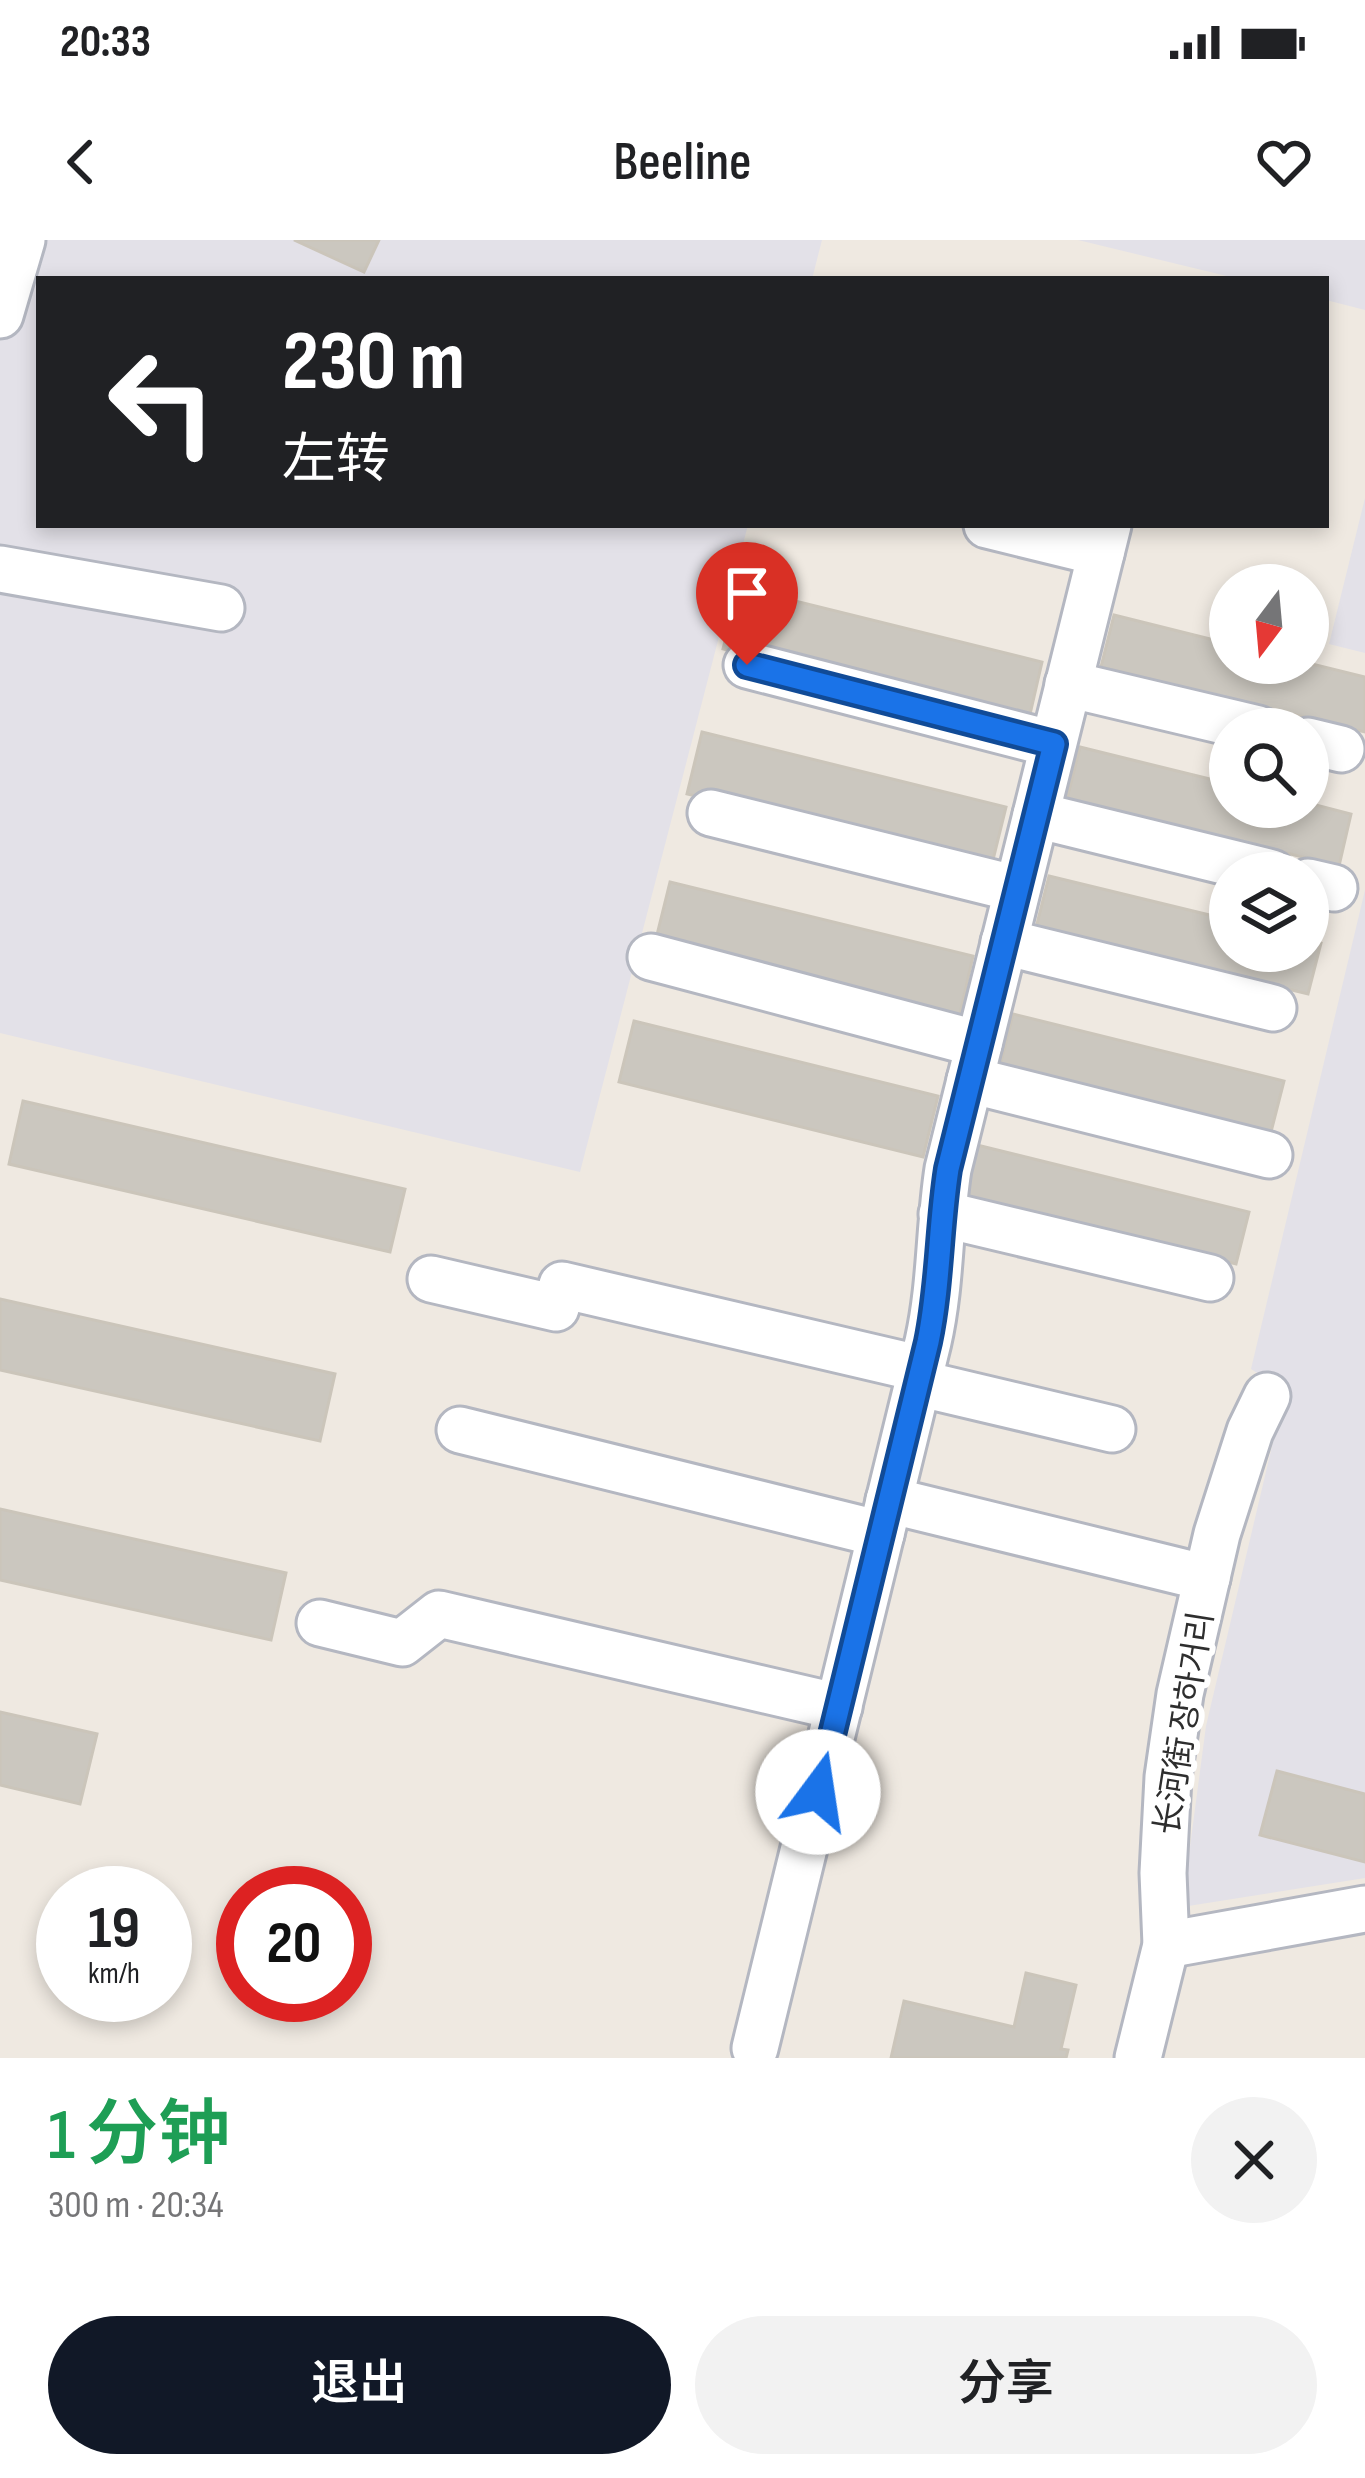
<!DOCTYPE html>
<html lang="zh">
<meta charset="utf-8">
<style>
body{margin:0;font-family:"Sofia Sans Condensed","Noto Sans SC","Noto Sans KR",sans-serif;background:#f2f2f2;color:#202124;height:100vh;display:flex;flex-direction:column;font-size:45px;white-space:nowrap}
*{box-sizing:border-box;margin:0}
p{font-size:39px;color:#757577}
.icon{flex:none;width:66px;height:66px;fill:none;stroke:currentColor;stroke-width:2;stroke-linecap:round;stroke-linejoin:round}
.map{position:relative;height:1818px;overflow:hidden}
.sheet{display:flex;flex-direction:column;background:#fff;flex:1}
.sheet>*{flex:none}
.top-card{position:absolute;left:36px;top:36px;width:1293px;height:252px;border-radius:0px;box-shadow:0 6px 18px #0003;background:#202124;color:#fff;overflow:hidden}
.needle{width:78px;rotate:196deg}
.controls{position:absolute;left:1209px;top:324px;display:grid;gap:24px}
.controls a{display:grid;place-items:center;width:120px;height:120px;border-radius:50%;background:#fff;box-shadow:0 6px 18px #0003;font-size:60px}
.speed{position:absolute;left:36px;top:1626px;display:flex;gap:24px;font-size:60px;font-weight:700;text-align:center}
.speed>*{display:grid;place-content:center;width:156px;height:156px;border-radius:50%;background:#fff;box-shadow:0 6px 18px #0003;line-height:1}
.speed small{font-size:30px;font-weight:400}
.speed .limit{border:18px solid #d22;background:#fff;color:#111}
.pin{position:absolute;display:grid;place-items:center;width:102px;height:102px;color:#fff;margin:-123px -51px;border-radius:50% 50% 50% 0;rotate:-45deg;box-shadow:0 0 12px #0007}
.pin .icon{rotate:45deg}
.me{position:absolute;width:132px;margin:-66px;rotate:14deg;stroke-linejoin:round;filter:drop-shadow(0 0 9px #0008)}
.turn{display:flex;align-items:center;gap:42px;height:252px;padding:0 48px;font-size:54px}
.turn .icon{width:156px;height:156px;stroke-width:2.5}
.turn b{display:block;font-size:84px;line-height:102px}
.round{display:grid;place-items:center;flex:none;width:126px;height:126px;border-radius:63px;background:#f2f2f2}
.summary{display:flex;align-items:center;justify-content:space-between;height:204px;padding:0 48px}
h1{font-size:72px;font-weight:600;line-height:90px;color:#1e9e55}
.action{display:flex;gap:24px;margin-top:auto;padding:24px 48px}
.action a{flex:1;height:138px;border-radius:72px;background:#111827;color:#fff;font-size:48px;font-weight:600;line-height:138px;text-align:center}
.action a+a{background:#f2f2f2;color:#202124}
.status{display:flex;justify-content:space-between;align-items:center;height:84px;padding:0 60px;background:#fff;direction:ltr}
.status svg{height:33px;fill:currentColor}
header{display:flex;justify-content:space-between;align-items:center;height:156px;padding:0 48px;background:#fff;font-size:54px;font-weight:600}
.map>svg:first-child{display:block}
</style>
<div class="status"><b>20:33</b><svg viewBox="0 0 49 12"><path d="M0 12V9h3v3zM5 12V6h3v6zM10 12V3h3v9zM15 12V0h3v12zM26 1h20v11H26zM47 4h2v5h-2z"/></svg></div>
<header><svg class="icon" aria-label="back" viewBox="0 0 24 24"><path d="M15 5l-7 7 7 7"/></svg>Beeline<svg class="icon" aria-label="heart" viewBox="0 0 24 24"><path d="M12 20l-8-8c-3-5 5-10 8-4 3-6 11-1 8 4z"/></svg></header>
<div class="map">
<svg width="1365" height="1818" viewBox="0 0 1365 1818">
<rect width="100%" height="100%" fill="#efe9e1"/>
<g fill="#e3e1e8">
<polygon points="0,0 822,0 812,39 39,39 39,285 748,285 580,932 0,793"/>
<polygon points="1078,0 1365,0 1365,70 1326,60 1326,39 1239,39"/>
<polygon points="1365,258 1365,413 1329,404"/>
<polygon points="1365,650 1365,1638 1182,1667 1206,1486 1285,1151 1251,1129"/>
</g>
<g fill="#cbc7bf" stroke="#cbc5ba" stroke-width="3">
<polygon points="294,0 379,0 364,32"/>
<polygon points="739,347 1042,422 1028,483 723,409"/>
<polygon points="1114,375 1230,404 1230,423 1308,423 1365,437 1365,492 1101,427"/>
<polygon points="702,492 1006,567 991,628 687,554"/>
<polygon points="1080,507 1230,544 1230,567 1308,567 1308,563 1351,574 1339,626 1067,559"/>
<polygon points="1049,636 1230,680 1230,711 1308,711 1308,700 1321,703 1308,754 1036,688"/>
<polygon points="670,642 973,716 959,778 655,703"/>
<polygon points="1013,774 1284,841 1271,892 1000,826"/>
<polygon points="634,781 938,856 923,917 619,842"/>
<polygon points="23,861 405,949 390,1012 9,924"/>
<polygon points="977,905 1249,972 1236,1024 964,957"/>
<polygon points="0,1059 335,1134 320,1201 0,1130"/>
<polygon points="0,1269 286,1333 271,1400 0,1340"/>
<polygon points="0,1472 97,1494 80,1564 0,1545"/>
<polygon points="1277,1531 1365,1554 1365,1622 1260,1595"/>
<polygon points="1026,1733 1076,1745 1061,1809 1068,1810 1066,1818 891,1818 904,1761 1014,1787"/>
</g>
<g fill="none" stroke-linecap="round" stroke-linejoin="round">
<defs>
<g id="minor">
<polyline points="0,75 22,0"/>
<polyline points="987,285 1101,313"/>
<polyline points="0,329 221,368"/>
<polyline points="747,425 1053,504"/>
<polyline points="1068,444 1258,489"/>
<polyline points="1308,501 1341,509"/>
<polyline points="711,573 1017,649"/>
<polyline points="1036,575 1272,633"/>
<polyline points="1308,642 1334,648"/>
<polyline points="1004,702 1273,768"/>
<polyline points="651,717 979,804"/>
<polyline points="970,840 1269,915"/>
<polyline points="942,974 1210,1038"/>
<polyline points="431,1039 556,1068 562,1045 922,1129"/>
<polyline points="918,1143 1112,1189"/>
<polyline points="460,1190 881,1294"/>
<polyline points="889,1260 1207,1338"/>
<polyline points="320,1383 402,1403 439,1374 839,1467"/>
<polyline points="1166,1705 1365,1669"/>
<path d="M755,1808L928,1102C941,1045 939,987 948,929L1108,285"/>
<polyline points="1138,1818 1166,1705 1163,1633 1168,1537 1180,1454 1217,1294 1250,1191 1267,1156"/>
</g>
</defs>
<use href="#minor" stroke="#b4b7c1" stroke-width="51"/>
<use href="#minor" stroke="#fff" stroke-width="45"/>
</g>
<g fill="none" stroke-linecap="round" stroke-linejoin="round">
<defs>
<path id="route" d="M747,425L1054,504L948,929C939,986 940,1045 928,1102L818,1552"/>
</defs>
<use href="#route" stroke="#114b97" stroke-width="30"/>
<use href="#route" stroke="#1a73e8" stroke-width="21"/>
</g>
<g text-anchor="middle" stroke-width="12" stroke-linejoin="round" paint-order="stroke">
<g font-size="33" fill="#2e2e2e" stroke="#fff">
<text transform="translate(1183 1483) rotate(-81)" y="12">长河街 장하거리</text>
</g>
</g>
</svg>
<div class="controls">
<a><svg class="needle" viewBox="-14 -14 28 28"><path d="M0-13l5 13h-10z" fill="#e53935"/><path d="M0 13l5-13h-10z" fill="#757577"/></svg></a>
<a><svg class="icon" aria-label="search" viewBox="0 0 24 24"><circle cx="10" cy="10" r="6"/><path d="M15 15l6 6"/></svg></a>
<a><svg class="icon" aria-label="layers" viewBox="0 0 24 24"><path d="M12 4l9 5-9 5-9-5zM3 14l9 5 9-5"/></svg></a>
</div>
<div class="speed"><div>19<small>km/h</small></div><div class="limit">20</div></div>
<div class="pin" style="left:747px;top:425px;background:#d93025"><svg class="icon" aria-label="arrive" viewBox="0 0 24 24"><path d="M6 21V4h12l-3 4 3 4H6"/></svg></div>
<svg class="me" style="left:818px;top:1552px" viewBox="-20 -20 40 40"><circle r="19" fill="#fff"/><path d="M0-13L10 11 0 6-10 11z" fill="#1a73e8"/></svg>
<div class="top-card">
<div class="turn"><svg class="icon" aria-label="left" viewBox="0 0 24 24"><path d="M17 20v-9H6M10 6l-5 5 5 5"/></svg><div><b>230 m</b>左转</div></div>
</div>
</div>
<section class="sheet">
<div class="summary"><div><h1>1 分钟</h1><p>300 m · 20:34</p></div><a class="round"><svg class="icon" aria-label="close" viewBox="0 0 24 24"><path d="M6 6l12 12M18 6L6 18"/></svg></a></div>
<div class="action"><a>退出</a><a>分享</a></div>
</section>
